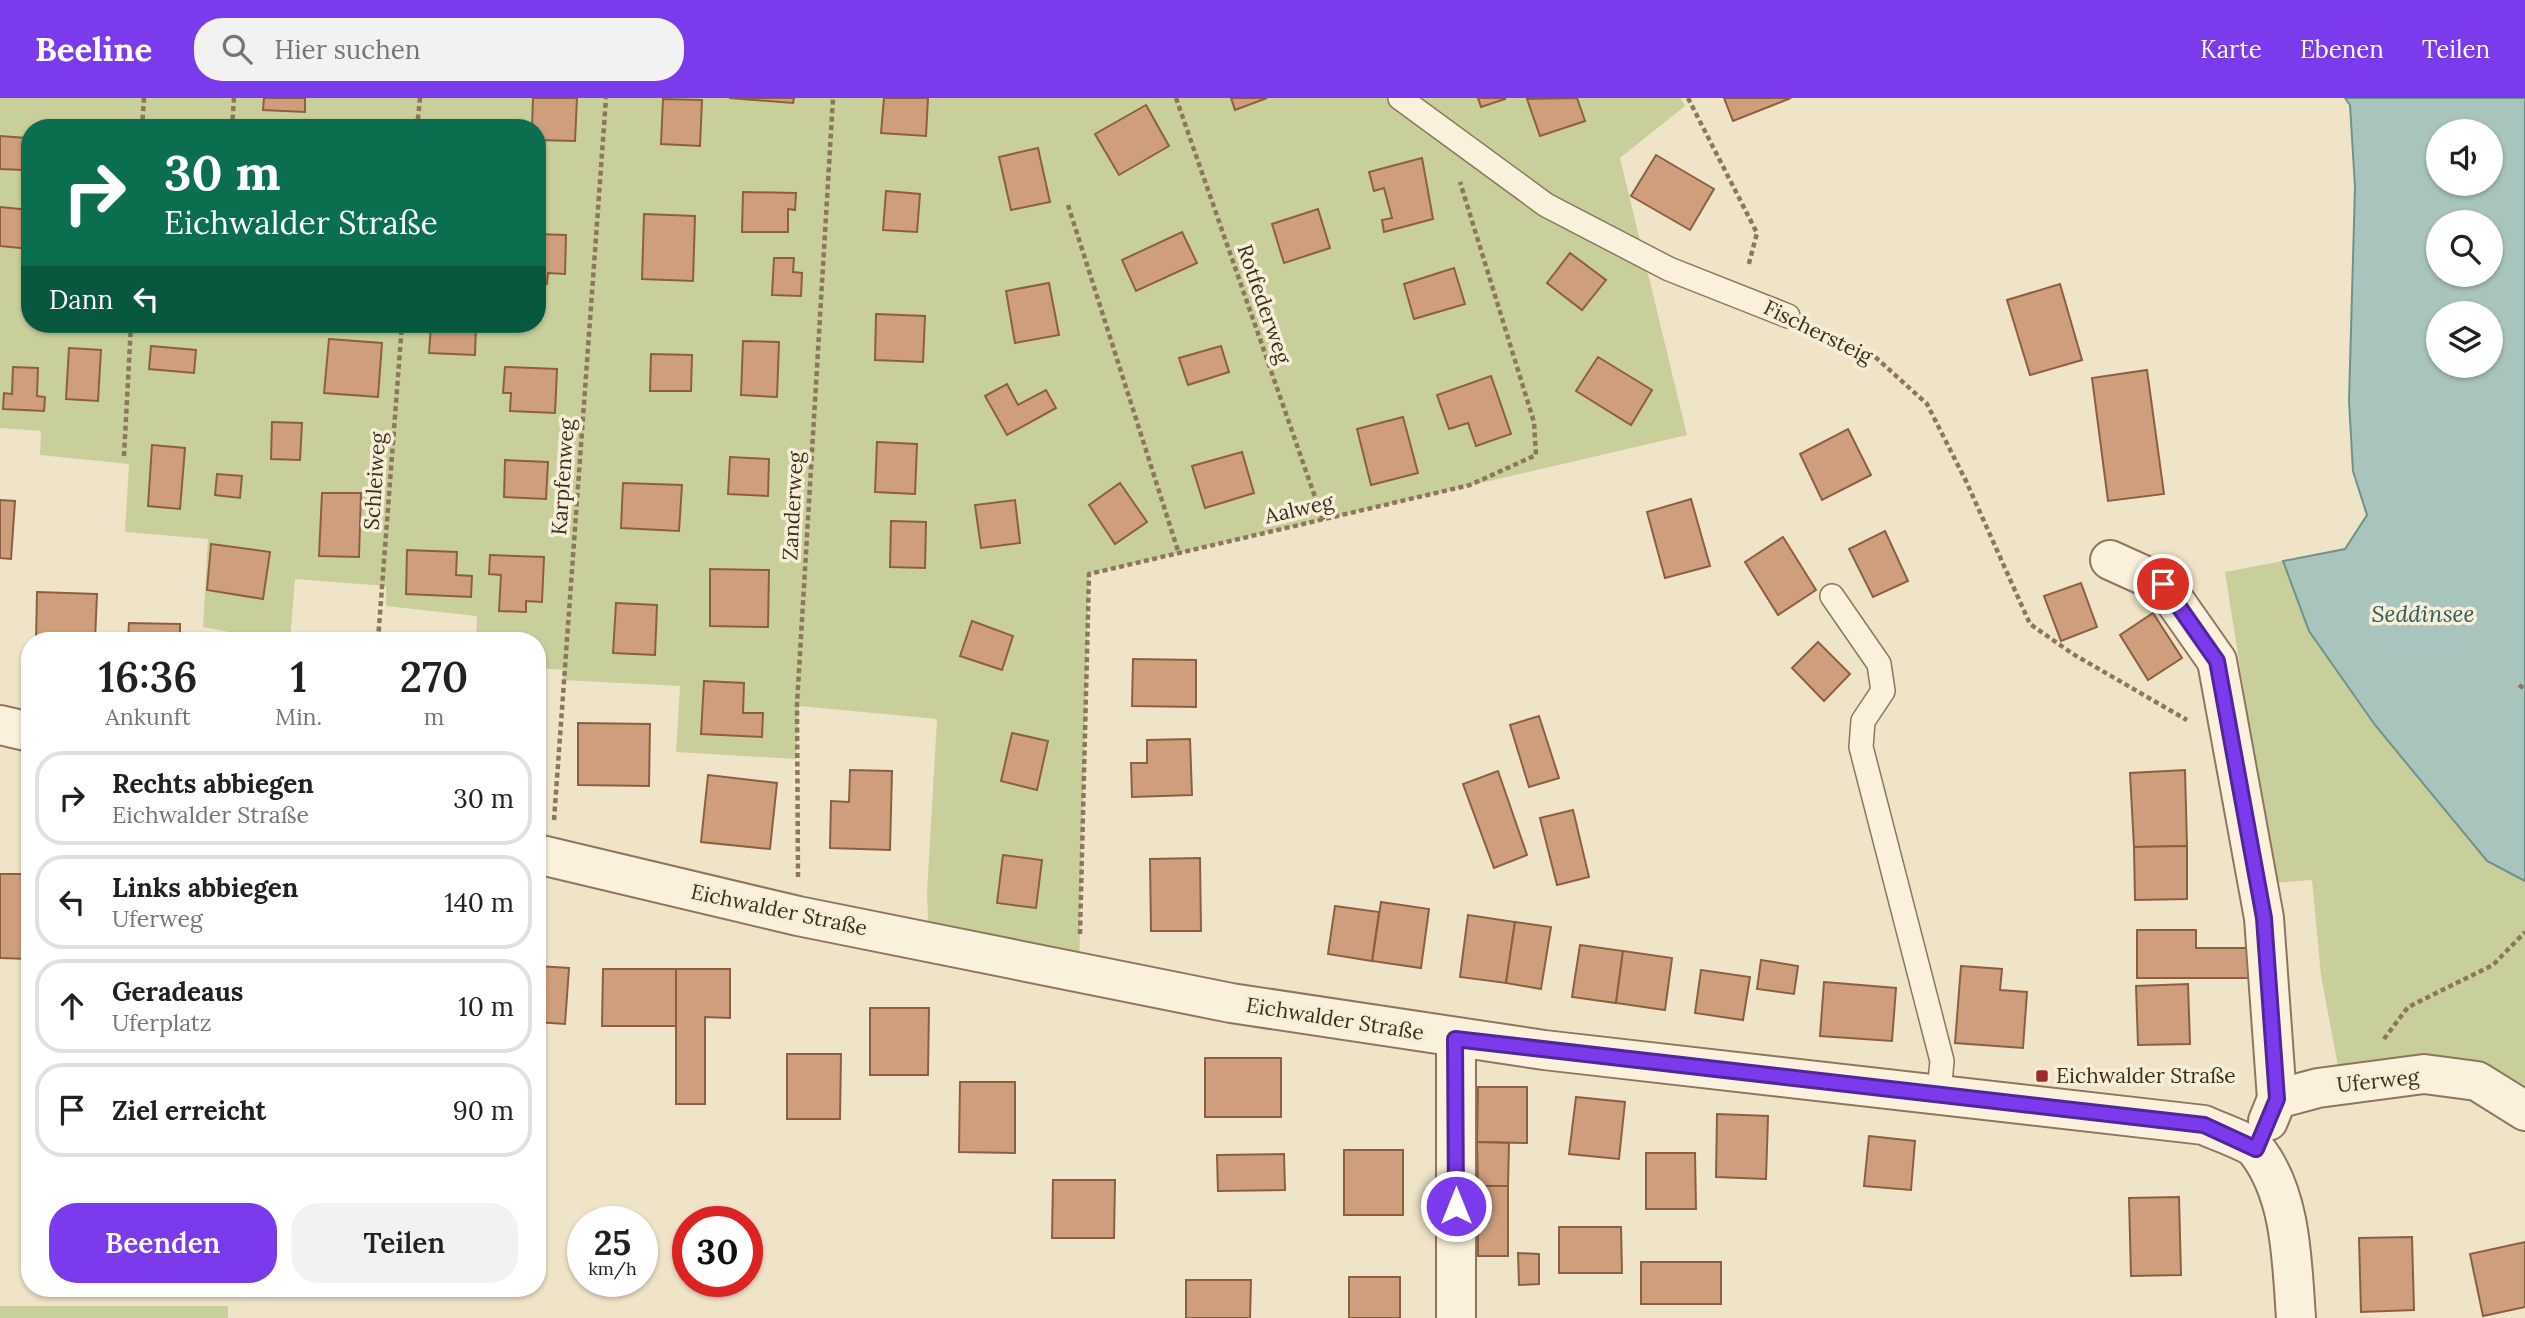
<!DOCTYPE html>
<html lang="de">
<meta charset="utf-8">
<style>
body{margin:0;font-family:Lora,serif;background:#f2f2f2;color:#202124;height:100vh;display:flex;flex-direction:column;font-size:26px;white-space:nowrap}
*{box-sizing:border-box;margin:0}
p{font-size:23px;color:#757577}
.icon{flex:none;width:38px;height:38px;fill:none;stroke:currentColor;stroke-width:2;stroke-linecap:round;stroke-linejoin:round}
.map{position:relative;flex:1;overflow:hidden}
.side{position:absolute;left:21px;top:534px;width:525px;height:665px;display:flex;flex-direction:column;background:#fff;border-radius:28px;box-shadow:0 2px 5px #0004}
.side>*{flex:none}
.guide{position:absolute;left:21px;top:21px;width:525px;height:214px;border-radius:28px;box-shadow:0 2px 5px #0004;background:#0b6e4f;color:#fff;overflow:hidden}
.controls{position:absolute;left:2426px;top:21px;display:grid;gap:14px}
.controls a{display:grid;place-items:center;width:77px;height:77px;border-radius:50%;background:#fff;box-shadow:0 2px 5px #0004;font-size:35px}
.speed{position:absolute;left:567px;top:1108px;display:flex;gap:14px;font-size:35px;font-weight:700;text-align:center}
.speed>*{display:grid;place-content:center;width:91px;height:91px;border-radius:50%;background:#fff;box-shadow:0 2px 5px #0004;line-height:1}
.speed small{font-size:18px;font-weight:400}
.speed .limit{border:10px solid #d22;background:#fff;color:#111}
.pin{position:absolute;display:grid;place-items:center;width:60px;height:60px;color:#fff;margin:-30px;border:4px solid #fff;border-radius:50%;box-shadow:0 2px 7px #0007}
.me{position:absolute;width:77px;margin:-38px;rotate:0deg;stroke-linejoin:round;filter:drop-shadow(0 0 5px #0008)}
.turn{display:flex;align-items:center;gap:24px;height:147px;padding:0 28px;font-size:32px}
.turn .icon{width:91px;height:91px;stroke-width:2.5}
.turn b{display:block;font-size:49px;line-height:60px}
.then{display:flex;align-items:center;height:66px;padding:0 28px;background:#0003;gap:14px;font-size:26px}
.eta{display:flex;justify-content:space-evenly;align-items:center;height:119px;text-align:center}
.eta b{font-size:42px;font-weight:600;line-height:49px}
.cta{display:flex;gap:14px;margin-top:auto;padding:14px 28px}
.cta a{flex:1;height:80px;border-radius:28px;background:#7c3aed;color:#fff;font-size:28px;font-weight:600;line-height:80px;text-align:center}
.cta a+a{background:#f2f2f2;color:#202124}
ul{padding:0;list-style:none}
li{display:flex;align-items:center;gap:21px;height:94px;margin:0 14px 10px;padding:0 14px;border:4px solid #e0e0e0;border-radius:28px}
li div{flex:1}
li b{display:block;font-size:26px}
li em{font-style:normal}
header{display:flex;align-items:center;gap:42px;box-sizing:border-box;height:98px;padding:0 35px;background:#7c3aed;color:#fff}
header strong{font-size:33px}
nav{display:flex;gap:38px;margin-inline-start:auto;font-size:24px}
.search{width:490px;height:63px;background:#f2f2f2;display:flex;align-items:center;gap:18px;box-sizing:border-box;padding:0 24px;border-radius:28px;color:#757577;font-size:26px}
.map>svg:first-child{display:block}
</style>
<header>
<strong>Beeline</strong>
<div class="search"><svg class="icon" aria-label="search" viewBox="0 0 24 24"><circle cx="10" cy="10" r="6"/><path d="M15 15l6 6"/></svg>Hier suchen</div>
<nav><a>Karte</a><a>Ebenen</a><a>Teilen</a></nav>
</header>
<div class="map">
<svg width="2525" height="1220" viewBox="0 0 2525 1220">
<rect width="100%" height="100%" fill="#f0e4c8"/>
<g fill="#c9cf9b" fill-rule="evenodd">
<path d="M0,0H1681L1685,8L1620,60L1687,337L1089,476L1079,874L929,843L927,795L937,621L799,608L796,661L676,654L680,588L563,582L564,572L537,570V542H476L477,518L386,508V488L295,481L290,542H270L203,529L208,441L125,434L129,366L40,357L41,333L0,330ZM30,30H537V226H30Z"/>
<polygon points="2283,463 2309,533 2525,783 2525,1003 2338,968 2321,878 2312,782 2274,785 2225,474"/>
<rect x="0" y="1208" width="228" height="12"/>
</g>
<path fill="#a9c4bc" stroke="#6f938a" stroke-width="2" fill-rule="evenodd" d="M2345,0H2525V783L2487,763L2375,627L2309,533L2283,463L2345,451L2367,417L2353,373L2349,303L2355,89L2350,7ZM2438,33H2490V86H2438ZM2438,124H2490V177H2438ZM2438,215H2490V268H2438Z"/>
<g fill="#cf9f7d" stroke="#8d5f41" stroke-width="2">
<polygon points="264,0 305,0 305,14 263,12"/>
<polygon points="533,0 577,0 575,43 537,42 537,30 532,30"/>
<polygon points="729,0 794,0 793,5"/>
<polygon points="884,0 928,0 926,38 881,35"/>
<polygon points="1231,0 1267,0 1235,12"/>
<polygon points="1478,0 1505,0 1505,1 1481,9"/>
<polygon points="1577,0 1585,23 1540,38 1527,1"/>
<polygon points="1724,0 1791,0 1733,23"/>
<polygon points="663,1 702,2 700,48 661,46"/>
<polygon points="1146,7 1169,48 1119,77 1095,36"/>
<polygon points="0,38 26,40 23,72 0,71"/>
<polygon points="1038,50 1050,104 1011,112 999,59"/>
<polygon points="1656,57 1714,91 1690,132 1631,98"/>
<polygon points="1422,60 1433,121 1384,134 1382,122 1392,120 1384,90 1374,93 1369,74"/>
<polygon points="886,93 920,96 917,134 883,132"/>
<polygon points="743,94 796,95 795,112 788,111 788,134 742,134"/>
<polygon points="0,109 30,112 30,151 0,148"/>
<polygon points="1318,111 1330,150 1284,165 1272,126"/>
<polygon points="644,116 695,118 693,183 642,181"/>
<polygon points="1182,134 1197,165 1136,193 1122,162"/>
<polygon points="537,136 566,137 565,176 548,175 547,186 537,185"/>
<polygon points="1570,155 1606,182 1582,212 1547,185"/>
<polygon points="774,160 794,160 793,174 802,175 801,198 772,197"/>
<polygon points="1454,170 1465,206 1414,221 1404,186"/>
<polygon points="1049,185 1059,237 1015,245 1006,193"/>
<polygon points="2060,186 2082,262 2030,277 2007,202"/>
<polygon points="876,216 925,218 923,264 875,262"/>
<polygon points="431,226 476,226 475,257 429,255"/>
<polygon points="329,241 382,245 378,299 324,295"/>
<polygon points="743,243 779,244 777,299 741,297"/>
<polygon points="151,248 196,252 194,275 149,271"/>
<polygon points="1221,248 1229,274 1188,287 1179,260"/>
<polygon points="69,250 101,252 98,303 66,301"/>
<polygon points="651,256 692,257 691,293 650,293"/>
<polygon points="1598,259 1652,292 1631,327 1576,293"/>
<polygon points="13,269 38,270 37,298 45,299 44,313 3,311 4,295 12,296"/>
<polygon points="505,269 557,271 555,315 510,313 511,295 503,295"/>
<polygon points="2147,272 2164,396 2108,403 2092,280"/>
<polygon points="1491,278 1511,336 1476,348 1468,325 1449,331 1437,297"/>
<polygon points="1007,286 1018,307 1046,292 1056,310 1007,337 985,298"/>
<polygon points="1403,319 1418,375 1371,387 1357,331"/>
<polygon points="272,324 302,325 300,362 271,361"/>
<polygon points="1848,331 1871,377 1822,402 1800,356"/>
<polygon points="877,344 917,346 915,396 875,394"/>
<polygon points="152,347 185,350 180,411 148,408"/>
<polygon points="1242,354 1254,395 1205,410 1192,368"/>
<polygon points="730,359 769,361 768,398 728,396"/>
<polygon points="505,362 548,364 546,401 504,399"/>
<polygon points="217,376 242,378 240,400 215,397"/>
<polygon points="623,385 682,387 679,433 621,430"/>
<polygon points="1120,385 1147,424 1115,446 1089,407"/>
<polygon points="322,395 361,395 359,459 319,458"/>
<polygon points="1691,401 1710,468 1665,480 1647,414"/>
<polygon points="0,402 15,403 11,461 0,460"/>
<polygon points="1015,402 1020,445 981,450 975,407"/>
<polygon points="891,423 926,424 925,470 890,469"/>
<polygon points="1885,433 1908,483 1873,499 1849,451"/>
<polygon points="1783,439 1816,492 1778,517 1745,464"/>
<polygon points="211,446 270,454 263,501 207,492"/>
<polygon points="407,452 457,454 456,477 472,478 471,499 406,496"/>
<polygon points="490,457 544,459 542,504 526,503 526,514 499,513 501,477 489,476"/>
<polygon points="710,471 769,472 768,529 710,528"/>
<polygon points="2081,485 2097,529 2061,543 2044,498"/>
<polygon points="37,494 97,496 95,542 36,542"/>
<polygon points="616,505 657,507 655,557 613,555"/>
<polygon points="2153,515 2182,560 2148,582 2120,537"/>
<polygon points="972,523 1013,538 1002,572 960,558"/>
<polygon points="129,525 180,526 180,542 128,542"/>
<polygon points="1818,544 1850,576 1824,603 1792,570"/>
<polygon points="1133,561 1196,562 1196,609 1132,608"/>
<polygon points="704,583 744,585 743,615 763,615 762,639 701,636"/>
<polygon points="1539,618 1559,680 1529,689 1510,627"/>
<polygon points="578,625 650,626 649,688 578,687"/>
<polygon points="1012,635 1048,643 1037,692 1001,683"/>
<polygon points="1190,641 1192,697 1132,699 1131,665 1147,665 1147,642"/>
<polygon points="850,672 892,673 890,752 830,750 831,703 849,704"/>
<polygon points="2185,672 2187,748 2134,749 2130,675"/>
<polygon points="1498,673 1527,757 1494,770 1463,686"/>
<polygon points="708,677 777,685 770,751 701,744"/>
<polygon points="1573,712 1589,779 1557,787 1540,720"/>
<polygon points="2187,748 2187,801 2135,802 2134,749"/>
<polygon points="1003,757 1042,762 1036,810 997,805"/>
<polygon points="1200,760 1201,833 1151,833 1150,761"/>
<polygon points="0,776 30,776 30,861 0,860"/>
<polygon points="1381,804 1429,811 1421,870 1372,863"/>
<polygon points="1335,808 1379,814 1372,863 1328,856"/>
<polygon points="1468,817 1515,824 1506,885 1460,879"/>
<polygon points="1515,824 1551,829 1541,891 1506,885"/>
<polygon points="2137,832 2196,832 2196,850 2255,850 2255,880 2137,880"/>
<polygon points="1580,847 1623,853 1616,905 1572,899"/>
<polygon points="1623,853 1672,860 1665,912 1616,905"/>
<polygon points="1761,862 1798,868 1794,896 1757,891"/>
<polygon points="537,868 569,870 565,926 537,924"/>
<polygon points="1961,868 2002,871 2000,892 2027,894 2023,950 1955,945"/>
<polygon points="603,871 676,871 676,928 602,928"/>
<polygon points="676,871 730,871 730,920 705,919 705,1006 676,1006"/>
<polygon points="1701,872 1750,879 1743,922 1695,915"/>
<polygon points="1824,884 1896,890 1892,943 1820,938"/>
<polygon points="2188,886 2190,946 2138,947 2136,888"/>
<polygon points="870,910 929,910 928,977 870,977"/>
<polygon points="787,956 841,956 840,1021 787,1021"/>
<rect x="1205" y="960" width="76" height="59"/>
<polygon points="960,984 1015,984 1015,1055 959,1054"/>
<polygon points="1478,989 1527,989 1527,1045 1477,1044"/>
<polygon points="1576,999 1625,1004 1619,1061 1569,1056"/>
<polygon points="1717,1016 1768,1018 1766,1081 1716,1079"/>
<polygon points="1869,1038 1915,1043 1911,1092 1864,1088"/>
<polygon points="1477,1044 1509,1045 1508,1088 1478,1088"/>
<rect x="1344" y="1052" width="59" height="65"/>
<polygon points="1646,1055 1695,1055 1696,1111 1646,1111"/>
<polygon points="1284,1056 1285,1092 1218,1093 1217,1057"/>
<polygon points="1053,1082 1115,1082 1114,1140 1052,1140"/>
<rect x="1478" y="1088" width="30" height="70"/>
<polygon points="2179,1099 2181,1177 2131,1178 2129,1100"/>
<polygon points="1559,1129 1621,1129 1622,1175 1559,1175"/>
<polygon points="2412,1139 2414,1212 2361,1214 2359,1140"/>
<polygon points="2525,1144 2525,1209 2483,1218 2470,1156"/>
<polygon points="1518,1155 1539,1156 1539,1186 1519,1187"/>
<rect x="1641" y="1164" width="80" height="42"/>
<rect x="1349" y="1179" width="51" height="41"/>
<polygon points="1186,1182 1251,1182 1250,1220 1186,1220"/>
</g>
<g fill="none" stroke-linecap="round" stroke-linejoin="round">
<defs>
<g id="lane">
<polyline points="1400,0 1546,107 1669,171 1788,218"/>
<polyline points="1832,498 1879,566 1883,593 1863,623 1861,649 1942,963 1939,995"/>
</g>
<g id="street">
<polyline points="2110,462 2163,486 2217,563 2264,820 2277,1001"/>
<polyline points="0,627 30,634"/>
<path d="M537,756L798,818L1231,905L1544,952L2204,1027C2216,1033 2250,1044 2257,1053C2292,1098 2292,1166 2296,1220"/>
<polyline points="1456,941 1456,1220"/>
<polyline points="2268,1023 2277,1001 2318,990 2424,976 2477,983 2525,1013"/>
</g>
</defs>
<use href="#lane" stroke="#8d765c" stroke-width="26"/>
<use href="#street" stroke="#8d765c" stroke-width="42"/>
<g stroke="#8d765c" stroke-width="4.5" stroke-dasharray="5 3.5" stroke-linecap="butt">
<polyline points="1176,0 1323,422"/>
<polyline points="1688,0 1757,135 1748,169"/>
<polyline points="142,30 144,0"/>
<polyline points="232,30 234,0"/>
<polyline points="417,30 420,0"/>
<polyline points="1068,107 1179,456"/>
<polyline points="1814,230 1872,256 1927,306 1966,383 2030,526 2073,556 2187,622"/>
<polyline points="124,358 131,226"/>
<polyline points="378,542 402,226"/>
<polyline points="2519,587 2525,591"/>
<polyline points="554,722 606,0"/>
<polyline points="798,779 797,606 833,0"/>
<polyline points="1080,836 1089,476 1470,387 1536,357 1534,324 1460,84"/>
<polyline points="2384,941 2408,909 2493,867 2525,834"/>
</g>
<use href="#lane" stroke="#faf1dc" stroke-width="23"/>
<use href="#street" stroke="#faf1dc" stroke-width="38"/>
</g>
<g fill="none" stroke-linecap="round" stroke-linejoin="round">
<defs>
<polyline id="route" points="1456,1108 1455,941 2204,1027 2256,1051 2277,1001 2264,820 2217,563 2163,486"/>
</defs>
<use href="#route" stroke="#51269a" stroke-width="18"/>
<use href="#route" stroke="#7c3aed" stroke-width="12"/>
</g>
<rect fill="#9e2a2b" stroke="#f7eed8" stroke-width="2.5" x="2035" y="971" width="14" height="14" rx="3.5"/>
<g text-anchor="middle" stroke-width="7" stroke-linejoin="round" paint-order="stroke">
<g font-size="21" fill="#3d2e20" stroke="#f7eed8">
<text transform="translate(1264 206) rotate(71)" y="7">Rotfederweg</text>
<text transform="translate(1818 234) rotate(26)" y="7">Fischersteig</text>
<text transform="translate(563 379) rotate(-86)" y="7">Karpfenweg</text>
<text transform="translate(375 383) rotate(-86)" y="7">Schleiweg</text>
<text transform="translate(793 408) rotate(-87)" y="7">Zanderweg</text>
<text transform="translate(1299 411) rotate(-13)" y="7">Aalweg</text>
<text transform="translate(779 812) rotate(12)" y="7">Eichwalder Straße</text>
<text transform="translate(1335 921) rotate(9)" y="7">Eichwalder Straße</text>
<text transform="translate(2378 983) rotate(-6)" y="7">Uferweg</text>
</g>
<g font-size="21" fill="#3d2e20" stroke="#f7eed8" text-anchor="start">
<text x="2056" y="985">Eichwalder Straße</text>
</g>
<g font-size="23" font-style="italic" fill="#2f5d5a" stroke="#f7eed8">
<text x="2423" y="524">Seddinsee</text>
</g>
</g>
</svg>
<div class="controls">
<a><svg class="icon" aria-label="sound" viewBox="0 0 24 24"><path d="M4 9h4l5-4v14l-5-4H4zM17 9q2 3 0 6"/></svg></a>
<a><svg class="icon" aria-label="search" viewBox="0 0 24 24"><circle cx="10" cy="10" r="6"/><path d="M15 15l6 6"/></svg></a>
<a><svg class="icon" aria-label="layers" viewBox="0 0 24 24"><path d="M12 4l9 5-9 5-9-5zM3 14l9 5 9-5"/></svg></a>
</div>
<div class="speed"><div>25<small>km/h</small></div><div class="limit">30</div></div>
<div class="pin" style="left:2163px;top:486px;background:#d93025"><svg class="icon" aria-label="arrive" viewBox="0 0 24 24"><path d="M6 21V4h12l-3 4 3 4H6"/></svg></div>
<svg class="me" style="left:1456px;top:1108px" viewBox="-20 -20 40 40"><circle r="17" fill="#7c3aed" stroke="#fff" stroke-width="3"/><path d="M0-11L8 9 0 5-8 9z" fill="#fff"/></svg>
<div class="guide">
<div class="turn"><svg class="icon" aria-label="right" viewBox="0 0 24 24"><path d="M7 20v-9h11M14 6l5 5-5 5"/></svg><div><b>30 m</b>Eichwalder Straße</div></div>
<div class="then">Dann<svg class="icon" aria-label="left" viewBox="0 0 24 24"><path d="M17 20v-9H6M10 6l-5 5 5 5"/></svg></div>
</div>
<section class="side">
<div class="eta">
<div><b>16:36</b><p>Ankunft</p></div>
<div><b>1</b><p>Min.</p></div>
<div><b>270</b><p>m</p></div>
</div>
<ul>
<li><svg class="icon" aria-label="right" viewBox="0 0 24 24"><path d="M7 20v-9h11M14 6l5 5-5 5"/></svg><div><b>Rechts abbiegen</b><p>Eichwalder Straße</p></div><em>30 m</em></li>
<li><svg class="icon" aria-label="left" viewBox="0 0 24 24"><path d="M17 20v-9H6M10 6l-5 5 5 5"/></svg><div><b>Links abbiegen</b><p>Uferweg</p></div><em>140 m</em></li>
<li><svg class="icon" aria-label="ahead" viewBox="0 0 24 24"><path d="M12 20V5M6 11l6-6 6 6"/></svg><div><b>Geradeaus</b><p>Uferplatz</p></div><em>10 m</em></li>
<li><svg class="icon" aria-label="arrive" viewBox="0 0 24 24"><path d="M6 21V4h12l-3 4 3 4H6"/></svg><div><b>Ziel erreicht</b></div><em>90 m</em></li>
</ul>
<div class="cta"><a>Beenden</a><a>Teilen</a></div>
</section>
</div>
